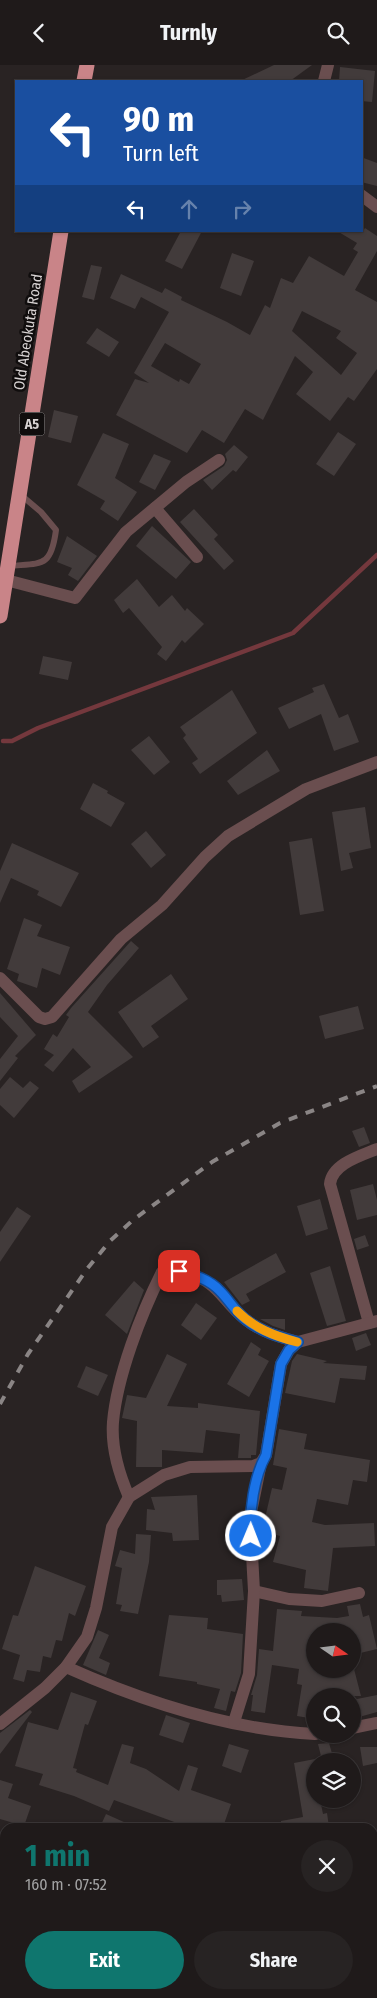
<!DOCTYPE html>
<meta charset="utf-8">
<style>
body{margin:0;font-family:"Fira Sans Condensed",sans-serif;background:#272323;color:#f1f3f6;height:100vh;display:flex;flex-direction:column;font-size:19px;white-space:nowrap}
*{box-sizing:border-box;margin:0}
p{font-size:16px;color:#a1a1a2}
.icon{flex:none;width:28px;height:28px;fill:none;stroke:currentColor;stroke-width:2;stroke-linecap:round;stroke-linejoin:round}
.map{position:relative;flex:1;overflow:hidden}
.drawer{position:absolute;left:0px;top:1758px;width:378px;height:176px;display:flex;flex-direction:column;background:#1f1a1a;border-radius:15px 15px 0 0;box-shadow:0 1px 4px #0004,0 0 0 1px #3c3839}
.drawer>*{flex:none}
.guide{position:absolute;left:15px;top:15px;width:348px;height:152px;border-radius:0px;box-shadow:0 1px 4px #0004,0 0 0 1px #3c3839;background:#1a4fa0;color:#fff;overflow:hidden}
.needle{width:32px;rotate:104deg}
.buttons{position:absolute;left:306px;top:1558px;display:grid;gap:10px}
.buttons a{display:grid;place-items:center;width:55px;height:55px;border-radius:50%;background:#1f1a1a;box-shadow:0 1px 4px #0004,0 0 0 1px #3c3839;font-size:25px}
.pin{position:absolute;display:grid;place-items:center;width:42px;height:42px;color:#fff;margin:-21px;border-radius:10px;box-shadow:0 2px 8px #0006}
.me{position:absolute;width:55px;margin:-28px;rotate:1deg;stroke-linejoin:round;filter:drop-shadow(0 0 4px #0008)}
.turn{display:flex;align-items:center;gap:18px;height:105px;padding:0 25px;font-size:22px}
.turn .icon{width:65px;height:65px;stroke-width:2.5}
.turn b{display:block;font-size:35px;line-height:42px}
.lanes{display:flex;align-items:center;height:48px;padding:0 25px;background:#0003;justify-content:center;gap:25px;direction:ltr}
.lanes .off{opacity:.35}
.round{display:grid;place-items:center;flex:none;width:52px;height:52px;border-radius:26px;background:#272323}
.head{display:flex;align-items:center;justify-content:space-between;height:85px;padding:0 25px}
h1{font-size:30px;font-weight:700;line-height:38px;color:#0f766e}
.action{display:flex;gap:10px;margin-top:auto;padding:10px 25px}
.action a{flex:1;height:58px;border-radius:30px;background:#0f766e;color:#fff;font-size:20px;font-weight:700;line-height:58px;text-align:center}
.action a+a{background:#272323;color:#f1f3f6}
header{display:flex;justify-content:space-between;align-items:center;height:65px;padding:0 25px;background:#1f1a1a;font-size:22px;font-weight:700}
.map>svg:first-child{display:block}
</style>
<header><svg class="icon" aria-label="back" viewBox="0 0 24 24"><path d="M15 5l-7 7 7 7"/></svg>Turnly<svg class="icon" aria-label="search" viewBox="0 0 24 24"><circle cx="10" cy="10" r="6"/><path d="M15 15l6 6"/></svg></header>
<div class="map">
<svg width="377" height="1933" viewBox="0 0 377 1933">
<rect width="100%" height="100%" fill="#292323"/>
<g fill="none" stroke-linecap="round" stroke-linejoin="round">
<polyline stroke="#74383d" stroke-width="4.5" points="3,676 12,676 38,663 293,568 377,490"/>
</g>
<g fill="#423b3b" fill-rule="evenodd">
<polygon points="274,0 312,0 290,16 240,16"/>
<polygon points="340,2 375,6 372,37 361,36 361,16 339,16"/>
<polygon points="361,92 377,98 377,121 361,117"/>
<path d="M365,163L377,171V186L355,225L377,237V304L354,336L348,332L330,356L296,329L313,307L295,291L263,355L245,344L224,378L202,365L187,388L116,350L135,314L149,318L134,308L169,247L141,232L135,244L110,233L121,209L162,228L165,223L182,232L181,235L227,257L250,270L265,240L270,243L281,213L293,218L309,191L344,211L358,187L353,184L357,178L337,166H363ZM302,246L341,266L336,273L357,288L341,310L292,266ZM165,278L201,299L189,319L180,314L179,317L151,301Z"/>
<polygon points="181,166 202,166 182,204 165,196"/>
<polygon points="232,188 254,196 241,231 220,223"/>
<polygon points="91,200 102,202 94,235 82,232"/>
<polygon points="97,263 119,277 109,292 86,278"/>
<polygon points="54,345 78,351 71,378 48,372"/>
<polygon points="338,367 356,379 334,411 316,399"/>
<polygon points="103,368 129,379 115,413 137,427 118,456 100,444 105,436 77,420"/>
<polygon points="234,380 248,392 236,407 233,405 212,425 203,415 224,401 227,395 225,389"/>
<polygon points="154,389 171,396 155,425 139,417"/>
<polygon points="194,444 218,470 214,474 234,496 224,505 180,457"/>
<polygon points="152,461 191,497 176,514 136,481"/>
<polygon points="67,471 97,491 78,516 68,510 72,503 57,497"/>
<polygon points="137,514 159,542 172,530 185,546 187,543 204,559 185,578 182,575 166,596 157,589 162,582 129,543 123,548 114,535"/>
<polygon points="43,591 72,597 68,615 39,609"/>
<polygon points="324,619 339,653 348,649 359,677 334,686 321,649 289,664 278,643 314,627 312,623"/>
<polygon points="232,625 257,668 200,709 192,698 198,694 183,673 186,670 180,662"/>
<polygon points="149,671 170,697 154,710 131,685"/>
<polygon points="267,685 280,706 238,730 227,716"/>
<polygon points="93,718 108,726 107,728 125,738 111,762 80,744"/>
<polygon points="365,742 371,783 349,788 353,803 341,806 332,747"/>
<polygon points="146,766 166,790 151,803 131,779"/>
<polygon points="312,773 324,846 300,850 289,777"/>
<polygon points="12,778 79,808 61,842 37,830 39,826 11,813 0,838 0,806"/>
<polygon points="24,853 42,860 37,871 70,882 60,910 42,903 37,923 17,916 19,909 7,904"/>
<polygon points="131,876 139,883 107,920 88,947 133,992 79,1028 72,1016 91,1002 73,983 53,1007 44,1000 54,990 44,984 53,969 57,972 69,952 66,950 71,943"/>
<polygon points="171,909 188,934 151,961 159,972 143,983 118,947"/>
<polygon points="0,928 36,970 15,991 18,993 0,1016 0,994 18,971 0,952"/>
<polygon points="358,941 364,964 325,974 319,951"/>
<polygon points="10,1012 23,1023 30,1016 39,1023 14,1053 0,1040 0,1024"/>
<polygon points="364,1062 370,1078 359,1082 352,1066"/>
<polygon points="373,1119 377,1135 377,1150 357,1155 350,1125"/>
<polygon points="320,1134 328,1164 306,1171 297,1141"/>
<polygon points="17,1142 31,1151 0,1197 0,1167"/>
<polygon points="365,1170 369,1181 357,1185 354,1174"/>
<polygon points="276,1188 286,1207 246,1229 250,1236 242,1240 224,1217"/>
<polygon points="330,1201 346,1256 327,1261 310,1208"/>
<polygon points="134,1216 144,1225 127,1269 105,1250"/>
<polygon points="196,1238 217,1253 201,1275 181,1260"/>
<polygon points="260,1254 285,1254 285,1265 273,1261"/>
<polygon points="366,1268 371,1280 356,1286 352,1273"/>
<polygon points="251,1277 261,1284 258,1290 269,1296 249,1332 227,1319"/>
<polygon points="167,1289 187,1299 167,1341 198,1343 198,1338 260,1346 256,1390 251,1390 251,1393 238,1393 240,1369 206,1365 203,1388 162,1385 162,1402 136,1402 137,1356 122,1353 127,1330 146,1333"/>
<polygon points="297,1289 327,1296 323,1298 367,1301 365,1315 340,1313 335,1338 285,1328 292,1296"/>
<polygon points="86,1301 108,1310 98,1331 77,1322"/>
<polygon points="279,1364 307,1369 304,1384 370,1395 367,1417 353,1415 348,1440 317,1434 312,1457 325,1460 374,1458 375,1481 333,1483 328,1526 304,1523 306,1505 273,1497 280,1471 262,1466 272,1423 282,1425 287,1403 273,1400"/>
<polygon points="197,1430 199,1475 173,1476 172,1468 146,1465 147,1444 155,1445 151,1432"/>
<polygon points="136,1469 151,1470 149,1497 138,1549 120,1546 122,1540 116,1539 122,1503 115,1501 120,1485 135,1489"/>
<polygon points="35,1501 86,1521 75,1551 69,1548 62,1576 56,1575 51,1593 43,1591 40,1607 27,1605 24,1617 13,1614 20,1590 2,1584 13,1550 18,1551"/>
<polygon points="242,1514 244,1535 222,1537 221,1530 217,1530 217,1515"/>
<polygon points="360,1539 363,1552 369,1550 377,1584 352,1590 352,1566 315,1566 315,1604 354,1604 361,1631 315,1631 315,1654 297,1651 302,1620 297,1619 299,1604 272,1600 265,1648 251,1646 253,1630 251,1630 257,1610 259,1584 273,1586 277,1544 302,1546 301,1551 337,1553 349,1551 347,1541"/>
<polygon points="169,1550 208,1553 207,1564 243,1569 241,1608 235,1627 231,1626 226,1646 214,1643 220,1624 197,1619 197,1617 159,1611"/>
<polygon points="98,1565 109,1570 99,1593 110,1598 106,1610 83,1600"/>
<polygon points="71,1627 97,1636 88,1660 85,1659 73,1703 77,1704 76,1707 108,1720 122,1679 134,1682 130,1698 146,1704 179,1726 188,1700 198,1703 191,1725 231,1739 223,1762 188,1762 114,1735 109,1746 74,1731 39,1720 43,1709 15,1701 28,1657 58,1665"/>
<polygon points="377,1630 377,1647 352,1654 352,1635"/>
<polygon points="30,1645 32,1647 0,1689 0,1668"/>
<polygon points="166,1650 190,1658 183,1678 159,1670"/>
<polygon points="329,1678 333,1692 322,1695 318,1679"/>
<polygon points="229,1679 249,1685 241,1708 222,1701"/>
<polygon points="360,1682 377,1682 377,1698 363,1701"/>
<polygon points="315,1694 315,1734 320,1734 323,1749 327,1748 329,1762 281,1762 281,1756 303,1752 294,1698"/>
<polygon points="0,1715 13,1719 8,1733 31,1741 24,1761 0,1754"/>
<polygon points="106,1749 135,1762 100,1762"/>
</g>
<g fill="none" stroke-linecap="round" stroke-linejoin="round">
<path stroke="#6a4e4f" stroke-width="6" d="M9,501C42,498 51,503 56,465L41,447L21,430"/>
<g stroke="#6a4e4f" stroke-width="12">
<polyline points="324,16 328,0"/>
<polyline points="361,130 377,142"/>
<polyline points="155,443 197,492"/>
<polyline points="6,515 75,533 126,467 186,417 219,395"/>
<polyline points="0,913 39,952 45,954 52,952 121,874 162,840 205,792 228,771 306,724 377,697"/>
<path d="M369,1258L330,1119C332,1099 360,1091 377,1084"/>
<path d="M129,1432C119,1409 111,1383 113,1357C117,1311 141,1249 162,1207C169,1204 176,1206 184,1208C220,1216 220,1234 245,1254C261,1267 279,1272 298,1277"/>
<polyline points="254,1526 289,1534 322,1536 359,1528"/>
<path d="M66,1602C142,1636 231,1665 315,1669"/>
<polyline points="234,1657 249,1609 254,1526 250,1452 261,1398"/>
<polyline points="0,1659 45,1623 66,1602 87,1572 96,1543 112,1462 129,1432 164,1410 190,1402 253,1401 261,1398 266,1390 281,1299 289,1285 298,1277 377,1256"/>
<polyline points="352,1663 377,1658"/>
<polyline points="372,1859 377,1848"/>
<polyline points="0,1882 5,1883"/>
<polyline points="372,1907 377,1907"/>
<polyline points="353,1929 354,1933"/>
</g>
<g stroke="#c98488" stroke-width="15">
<polyline points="84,16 87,0"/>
<polyline points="0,551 61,166"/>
</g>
<polyline stroke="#8a8585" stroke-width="4" stroke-dasharray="9 9" stroke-linecap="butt" points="0,1339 28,1289 87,1204 110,1176 133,1155 212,1097 280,1058 377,1021"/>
</g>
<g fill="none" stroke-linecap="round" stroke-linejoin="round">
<defs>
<path id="route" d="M179,1206C194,1210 209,1214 220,1226C229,1235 235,1246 245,1254C261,1267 279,1272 298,1277L289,1285L281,1299L266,1390C254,1412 249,1446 251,1471"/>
</defs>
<use href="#route" stroke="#114b97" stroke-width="12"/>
<use href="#route" stroke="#1a73e8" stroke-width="9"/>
<path stroke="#f59e0b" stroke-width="9" d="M237,1246C254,1263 274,1271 297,1277"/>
</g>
<g text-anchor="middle" stroke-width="5" stroke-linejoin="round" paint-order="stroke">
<rect fill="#100d0d" stroke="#9b9797" stroke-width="1" x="19.5" y="347.5" width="25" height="23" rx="4"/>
<g font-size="14" font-weight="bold" fill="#d7d2d2">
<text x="32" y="364">A5</text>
</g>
<g font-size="15" fill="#d7d2d2" stroke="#100d0d">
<text transform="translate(28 267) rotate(-81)" y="5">Old Abeokuta Road</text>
</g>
</g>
</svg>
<div class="buttons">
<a><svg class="needle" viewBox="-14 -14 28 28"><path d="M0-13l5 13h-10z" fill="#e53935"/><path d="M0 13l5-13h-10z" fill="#a1a1a2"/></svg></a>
<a><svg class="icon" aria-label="search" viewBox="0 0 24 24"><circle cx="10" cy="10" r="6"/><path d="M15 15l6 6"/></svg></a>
<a><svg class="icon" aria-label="layers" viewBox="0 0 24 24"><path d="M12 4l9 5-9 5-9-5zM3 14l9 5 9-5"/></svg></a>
</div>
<div class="pin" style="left:179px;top:1206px;background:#d93025"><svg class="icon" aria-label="arrive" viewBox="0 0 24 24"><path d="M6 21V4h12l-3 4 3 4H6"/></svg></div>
<svg class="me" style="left:251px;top:1471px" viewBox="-20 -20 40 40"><circle r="17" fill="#1a73e8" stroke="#fff" stroke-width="3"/><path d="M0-11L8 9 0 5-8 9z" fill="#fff"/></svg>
<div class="guide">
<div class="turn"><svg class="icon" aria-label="left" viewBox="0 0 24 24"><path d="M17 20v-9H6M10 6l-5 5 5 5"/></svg><div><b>90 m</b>Turn left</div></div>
<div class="lanes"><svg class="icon" aria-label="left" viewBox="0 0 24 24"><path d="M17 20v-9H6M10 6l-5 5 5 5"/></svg><svg class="icon off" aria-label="ahead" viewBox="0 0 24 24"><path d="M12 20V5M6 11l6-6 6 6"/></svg><svg class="icon off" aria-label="right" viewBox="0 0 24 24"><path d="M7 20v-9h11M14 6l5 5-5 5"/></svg></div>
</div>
<section class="drawer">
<div class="head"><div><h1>1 min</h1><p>160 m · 07:52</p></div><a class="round"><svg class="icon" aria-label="close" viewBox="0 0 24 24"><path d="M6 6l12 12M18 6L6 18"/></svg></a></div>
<div class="action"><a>Exit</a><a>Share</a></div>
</section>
</div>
